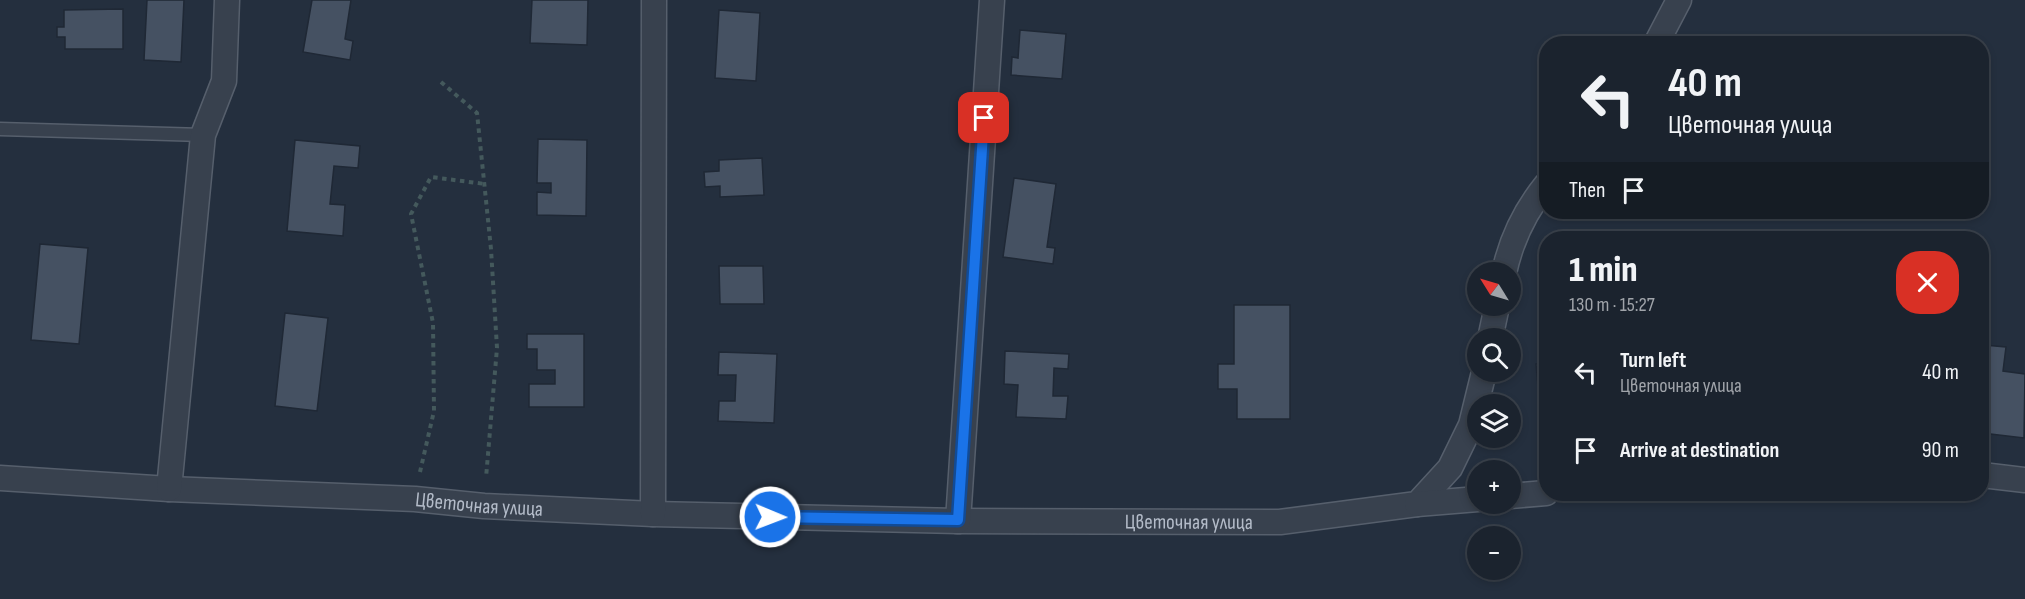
<!DOCTYPE html>
<meta charset="utf-8">
<style>
body{margin:0;font-family:"Sofia Sans Condensed",sans-serif;background:#282f3a;color:#f1f3f6;height:100vh;display:flex;flex-direction:column;font-size:22px;white-space:nowrap}
*{box-sizing:border-box;margin:0}
p{font-size:20px;color:#a0a4aa}
.icon{flex:none;width:33px;height:33px;fill:none;stroke:currentColor;stroke-width:2;stroke-linecap:round;stroke-linejoin:round}
.map{position:relative;flex:1;overflow:hidden}
.side{position:absolute;left:1539px;top:231px;width:450px;height:270px;display:flex;flex-direction:column;background:#1b232e;border-radius:24px;box-shadow:0 3px 9px #0003,0 0 0 2px #39404a}
.side>*{flex:none}
.hud{position:absolute;left:1539px;top:36px;width:450px;height:183px;border-radius:24px;box-shadow:0 3px 9px #0003,0 0 0 2px #39404a;background:#1b232e;color:#f1f3f6;overflow:hidden}
.needle{width:39px;rotate:307deg}
.tools{position:absolute;left:1467px;top:262px;display:grid;gap:12px}
.tools a{display:grid;place-items:center;width:54px;height:54px;border-radius:50%;background:#1b232e;box-shadow:0 3px 9px #0003,0 0 0 2px #39404a;font-size:30px}
.pin{position:absolute;display:grid;place-items:center;width:51px;height:51px;color:#fff;margin:-26px;border-radius:12px;box-shadow:0 3px 9px #0006}
.me{position:absolute;width:66px;margin:-33px;rotate:91deg;stroke-linejoin:round;filter:drop-shadow(0 0 4px #0008)}
.turn{display:flex;align-items:center;gap:21px;height:126px;padding:0 30px;font-size:27px}
.turn .icon{width:78px;height:78px;stroke-width:2.5}
.turn b{display:block;font-size:42px;line-height:51px}
.then{display:flex;align-items:center;height:57px;padding:0 30px;background:#0003;gap:12px;font-size:22px}
.round{display:grid;place-items:center;flex:none;width:63px;height:63px;border-radius:24px;background:#282f3a}
.overview{display:flex;align-items:center;justify-content:space-between;height:102px;padding:0 30px}
h1{font-size:36px;font-weight:800;line-height:45px}
ul{padding:0;list-style:none}
li{display:flex;align-items:center;gap:18px;height:78px;padding:0 30px}
li div{flex:1}
li b{display:block;font-size:22px}
li em{font-style:normal}
.map>svg:first-child{display:block}
</style>
<div class="map">
<svg width="2025" height="599" viewBox="0 0 2025 599">
<rect width="100%" height="100%" fill="#242f3e"/>
<g fill="#455162" stroke="#1f2835" stroke-width="1.5">
<polygon points="147,0 184,0 181,62 144,60"/>
<polygon points="312,0 351,0 345,39 353,41 350,60 303,52"/>
<polygon points="532,0 588,0 587,45 530,43"/>
<polygon points="123,9 123,49 65,49 65,37 57,37 57,27 64,27 64,10"/>
<polygon points="719,10 760,13 756,81 715,78"/>
<polygon points="1020,30 1066,34 1062,79 1011,75 1012,57 1018,58"/>
<polygon points="538,139 587,140 586,216 537,215 537,192 551,193 551,183 537,183"/>
<polygon points="295,140 360,146 358,168 334,166 330,204 345,205 343,236 287,231"/>
<polygon points="762,158 764,195 720,197 720,186 705,187 704,172 719,171 719,160"/>
<polygon points="1014,178 1056,184 1047,247 1055,248 1053,264 1003,257"/>
<polygon points="40,244 88,248 79,344 31,340"/>
<polygon points="719,266 763,266 764,304 720,304"/>
<polygon points="1234,305 1290,305 1290,419 1237,419 1237,389 1218,389 1218,364 1234,364"/>
<polygon points="285,313 328,318 317,411 275,406"/>
<polygon points="527,334 584,334 584,407 529,407 529,384 555,384 555,370 537,370 537,349 527,349"/>
<polygon points="1984,345 2006,347 2003,371 2025,374 2024,438 1982,433 1982,367"/>
<polygon points="1005,351 1069,354 1068,369 1054,368 1053,396 1068,396 1066,419 1016,417 1018,385 1004,384"/>
<polygon points="719,352 777,354 774,423 718,421 719,401 735,401 736,375 718,375"/>
<polygon points="1546,363 1546,408 1540,409 1536,364"/>
</g>
<g fill="none" stroke-linecap="round" stroke-linejoin="round">
<defs>
<polyline id="service" points="0,129 203,135"/>
<g id="minor">
<polyline points="1656,44 1679,0"/>
<path d="M1504,273C1511,240 1525,211 1546,185"/>
<polyline points="1490,339 1497,306"/>
<polyline points="1982,475 2025,480"/>
<path id="s1" d="M0,478L169,489L415,499L484,506L653,514L958,521L1280,522L1417,504L1450,468L1471,425L1484,372"/>
<polyline points="169,489 203,135 224,81 227,0"/>
<polyline points="1510,496 1546,493"/>
<polyline points="1417,504 1478,499"/>
<polyline points="653,514 654,0"/>
<polyline points="958,521 992,0"/>
</g>
</defs>
<use href="#service" stroke="#565f6c" stroke-width="15"/>
<use href="#minor" stroke="#565f6c" stroke-width="27"/>
<g stroke="#44595c" stroke-width="4" stroke-dasharray="4.5 4.5" stroke-linecap="butt">
<polyline points="441,82 477,113 491,249 497,348 486,478"/>
<polyline points="420,472 434,411 433,323 411,214 431,177 485,184"/>
</g>
<use href="#service" stroke="#38414e" stroke-width="12"/>
<use href="#minor" stroke="#38414e" stroke-width="24"/>
</g>
<g fill="none" stroke-linecap="round" stroke-linejoin="round">
<defs>
<polyline id="route" points="770,517 958,520 984,118"/>
</defs>
<use href="#route" stroke="#114b97" stroke-width="15"/>
<use href="#route" stroke="#1a73e8" stroke-width="10"/>
</g>
<g text-anchor="middle" stroke-width="6" stroke-linejoin="round" paint-order="stroke">
<g font-size="21" fill="#b4bcc9" stroke="#1d2633">
<text dy="7" stroke="none"><textPath href="#s1" startOffset="480">Цветочная улица</textPath></text>
<text dy="7" stroke="none"><textPath href="#s1" startOffset="1190">Цветочная улица</textPath></text>
</g>
</g>
</svg>
<div class="tools">
<a><svg class="needle" viewBox="-14 -14 28 28"><path d="M0-13l5 13h-10z" fill="#e53935"/><path d="M0 13l5-13h-10z" fill="#a0a4aa"/></svg></a>
<a><svg class="icon" aria-label="search" viewBox="0 0 24 24"><circle cx="10" cy="10" r="6"/><path d="M15 15l6 6"/></svg></a>
<a><svg class="icon" aria-label="layers" viewBox="0 0 24 24"><path d="M12 4l9 5-9 5-9-5zM3 14l9 5 9-5"/></svg></a>
<a>+</a>
<a>−</a>
</div>
<div class="pin" style="left:984px;top:118px;background:#d93025"><svg class="icon" aria-label="arrive" viewBox="0 0 24 24"><path d="M6 21V4h12l-3 4 3 4H6"/></svg></div>
<svg class="me" style="left:770px;top:517px" viewBox="-20 -20 40 40"><circle r="17" fill="#1a73e8" stroke="#fff" stroke-width="3"/><path d="M0-11L8 9 0 5-8 9z" fill="#fff"/></svg>
<div class="hud">
<div class="turn"><svg class="icon" aria-label="left" viewBox="0 0 24 24"><path d="M17 20v-9H6M10 6l-5 5 5 5"/></svg><div><b>40 m</b>Цветочная улица</div></div>
<div class="then">Then<svg class="icon" aria-label="arrive" viewBox="0 0 24 24"><path d="M6 21V4h12l-3 4 3 4H6"/></svg></div>
</div>
<section class="side">
<div class="overview"><div><h1>1 min</h1><p>130 m · 15:27</p></div><a class="round" style="background:#d93025;color:#fff"><svg class="icon" aria-label="close" viewBox="0 0 24 24"><path d="M6 6l12 12M18 6L6 18"/></svg></a></div>
<ul>
<li><svg class="icon" aria-label="left" viewBox="0 0 24 24"><path d="M17 20v-9H6M10 6l-5 5 5 5"/></svg><div><b>Turn left</b><p>Цветочная улица</p></div><em>40 m</em></li>
<li><svg class="icon" aria-label="arrive" viewBox="0 0 24 24"><path d="M6 21V4h12l-3 4 3 4H6"/></svg><div><b>Arrive at destination</b></div><em>90 m</em></li>
</ul>
</section>
</div>
